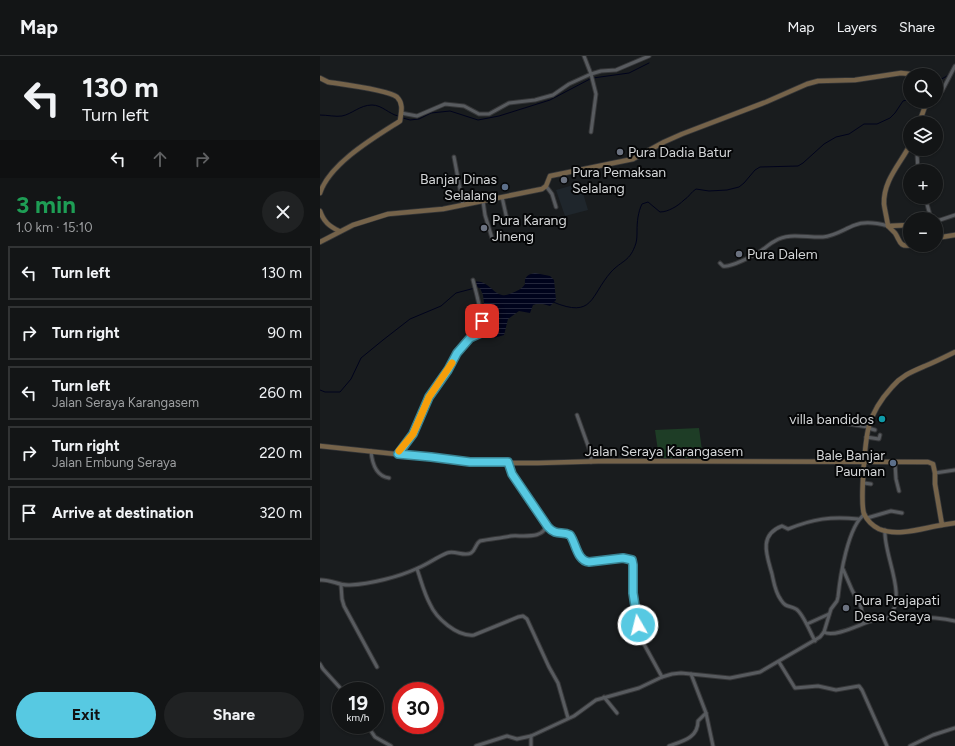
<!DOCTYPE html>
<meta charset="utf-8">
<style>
body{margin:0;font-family:Figtree,sans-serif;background:#202223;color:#f1f3f6;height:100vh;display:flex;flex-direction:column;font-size:15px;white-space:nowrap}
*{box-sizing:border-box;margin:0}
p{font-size:13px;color:#9d9fa1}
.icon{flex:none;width:22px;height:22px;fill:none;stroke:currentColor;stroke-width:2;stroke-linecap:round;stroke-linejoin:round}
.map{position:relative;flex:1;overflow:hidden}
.drawer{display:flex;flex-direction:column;background:#131516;width:320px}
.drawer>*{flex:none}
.guide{background:#131516;color:#f1f3f6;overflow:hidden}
.buttons{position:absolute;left:583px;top:12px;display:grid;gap:8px}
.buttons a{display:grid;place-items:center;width:40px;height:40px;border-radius:50%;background:#131516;box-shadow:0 1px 3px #0004,0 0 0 1px #323435;font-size:20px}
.speed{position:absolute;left:12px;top:626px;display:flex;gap:8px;font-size:20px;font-weight:700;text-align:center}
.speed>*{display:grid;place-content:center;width:52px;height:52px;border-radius:50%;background:#131516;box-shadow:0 1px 3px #0004,0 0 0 1px #323435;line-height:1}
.speed small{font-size:10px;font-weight:400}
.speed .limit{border:6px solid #d22;background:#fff;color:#111}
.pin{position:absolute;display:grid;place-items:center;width:34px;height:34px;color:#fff;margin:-17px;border-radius:8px;box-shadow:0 2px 6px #0006}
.me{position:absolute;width:44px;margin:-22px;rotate:352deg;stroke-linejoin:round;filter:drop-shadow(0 0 3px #0008)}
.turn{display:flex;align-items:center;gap:14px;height:84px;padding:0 16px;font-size:18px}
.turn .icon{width:52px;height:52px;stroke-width:2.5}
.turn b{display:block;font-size:28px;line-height:34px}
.lanes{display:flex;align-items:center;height:38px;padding:0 16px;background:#0003;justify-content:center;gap:20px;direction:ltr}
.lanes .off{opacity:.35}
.round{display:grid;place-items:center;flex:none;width:42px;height:42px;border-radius:21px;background:#202223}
.summary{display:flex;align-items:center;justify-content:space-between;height:68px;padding:0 16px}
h1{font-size:24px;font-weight:700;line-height:30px;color:#1e9e55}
.button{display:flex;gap:8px;margin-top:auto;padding:8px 16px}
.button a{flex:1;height:46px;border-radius:24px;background:#57c9e2;color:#111;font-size:16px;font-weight:700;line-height:46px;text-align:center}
.button a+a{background:#202223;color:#f1f3f6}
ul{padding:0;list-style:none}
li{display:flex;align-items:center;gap:12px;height:54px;margin:0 8px 6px;padding:0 8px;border:2px solid #323435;border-radius:0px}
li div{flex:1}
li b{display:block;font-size:15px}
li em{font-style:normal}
header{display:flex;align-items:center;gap:24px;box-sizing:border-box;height:56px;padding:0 20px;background:#131516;border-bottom:1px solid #323435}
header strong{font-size:19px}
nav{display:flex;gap:22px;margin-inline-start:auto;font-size:14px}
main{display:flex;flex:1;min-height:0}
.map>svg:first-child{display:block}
</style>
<header>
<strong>Map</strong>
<nav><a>Map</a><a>Layers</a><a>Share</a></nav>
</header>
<main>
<section class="drawer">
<div class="guide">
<div class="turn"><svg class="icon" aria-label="left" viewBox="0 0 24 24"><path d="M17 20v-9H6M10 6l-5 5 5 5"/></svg><div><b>130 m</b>Turn left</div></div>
<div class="lanes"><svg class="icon" aria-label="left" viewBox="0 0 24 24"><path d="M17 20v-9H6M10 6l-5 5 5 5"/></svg><svg class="icon off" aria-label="ahead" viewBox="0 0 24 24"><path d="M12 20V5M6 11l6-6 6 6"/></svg><svg class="icon off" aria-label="right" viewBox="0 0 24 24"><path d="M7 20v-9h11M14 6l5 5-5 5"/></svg></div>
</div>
<div class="summary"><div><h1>3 min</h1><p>1.0 km · 15:10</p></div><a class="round"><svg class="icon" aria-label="close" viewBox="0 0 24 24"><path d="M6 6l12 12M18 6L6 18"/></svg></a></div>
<ul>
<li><svg class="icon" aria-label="left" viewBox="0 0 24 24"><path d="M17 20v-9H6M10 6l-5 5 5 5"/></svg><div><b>Turn left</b></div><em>130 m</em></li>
<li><svg class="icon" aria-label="right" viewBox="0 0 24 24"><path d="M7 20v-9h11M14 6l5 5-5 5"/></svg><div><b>Turn right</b></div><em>90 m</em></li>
<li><svg class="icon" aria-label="left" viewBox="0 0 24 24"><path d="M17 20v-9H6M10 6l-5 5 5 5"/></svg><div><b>Turn left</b><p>Jalan Seraya Karangasem</p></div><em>260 m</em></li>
<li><svg class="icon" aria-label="right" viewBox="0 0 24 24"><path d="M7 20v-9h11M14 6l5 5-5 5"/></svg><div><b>Turn right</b><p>Jalan Embung Seraya</p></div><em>220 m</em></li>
<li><svg class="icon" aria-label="arrive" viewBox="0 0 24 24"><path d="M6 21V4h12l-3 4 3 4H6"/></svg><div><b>Arrive at destination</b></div><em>320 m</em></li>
</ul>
<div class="button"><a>Exit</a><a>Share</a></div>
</section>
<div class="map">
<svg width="635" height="690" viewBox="0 0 635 690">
<defs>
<pattern id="water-rules" width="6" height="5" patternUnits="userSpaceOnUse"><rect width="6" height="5" fill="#00031c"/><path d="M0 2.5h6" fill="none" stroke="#24273c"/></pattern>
</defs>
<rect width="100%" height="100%" fill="#191c1e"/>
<polygon fill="#1f262c" points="260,127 268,154 245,160 236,134"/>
<polygon fill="#1e3d26" points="379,372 383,402 339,402 335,374"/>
<path fill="url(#water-rules)" d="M215,217L230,220L234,224L236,244L230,250L223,248H216L213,249L210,257L199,255L188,263L184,279L174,282L168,280L163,239L160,232L155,231L154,226C167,223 173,238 182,239C186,240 189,238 192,237C197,235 202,233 205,228C204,221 208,218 215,217Z"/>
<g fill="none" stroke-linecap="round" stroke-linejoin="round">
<g stroke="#00031c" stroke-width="1">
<polyline points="273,22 309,17 329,7"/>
<polyline points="616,26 627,20 631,15"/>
<path d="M0,59C7,59 16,61 22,60C32,58 40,49 52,49C62,49 69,58 78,60"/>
<polyline points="83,62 90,64 99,63 111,57 130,55 158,64 179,60 230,44 270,23"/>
<path d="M233,246C274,263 270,240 291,216C302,204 310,206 316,187C317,183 317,179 317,175C317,166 318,156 322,148L328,146L340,156C348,156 358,150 364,144C369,141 371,136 376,133L389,135L407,134L419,131L424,127L435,114L440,111L478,110L483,107L504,88L516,81L529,78L544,68H557L570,62L575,57L583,45L590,43"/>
<polyline points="0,334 5,336 20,336 31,323 41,302 63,284 90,263 121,250 136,237 155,232"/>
</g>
<defs>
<g id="street">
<polyline points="264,0 271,18 276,38 271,76"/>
<polyline points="616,39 622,35 635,10"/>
<polyline points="81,57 97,60 125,48 144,50 159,58 169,58 189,47 215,44 233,39 249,28 271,18 281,15 296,14 329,0"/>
<polyline points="594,93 597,98 598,115"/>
<polyline points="134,101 143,149"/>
<polyline points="226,130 232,138 236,151"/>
<polyline points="182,141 188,168"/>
<polyline points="605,141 610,159 613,163"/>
<polyline points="163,145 165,159 172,182"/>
<polyline points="616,164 620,164 635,159"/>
<path d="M400,207L403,210C410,212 435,199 442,194C447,191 450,187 455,185C468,176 488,182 503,181C515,180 524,173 535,169C545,165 557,167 568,170"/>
<polyline points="257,359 271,398 271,406"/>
<polyline points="516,366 548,371"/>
<polyline points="548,372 555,374"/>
<polyline points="546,381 559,383 560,379"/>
<path d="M51,395C52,407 56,420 69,422"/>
<path d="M78,398L93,378L109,341L128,314L137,297L150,283L161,277C165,266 156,236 153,224"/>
<polyline points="575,407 576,423 579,435"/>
<polyline points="615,417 635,414"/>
<polyline points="544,427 551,428"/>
<polyline points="547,462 571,455 582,457"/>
<path d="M226,469C235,482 241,474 250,479L259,499L266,506L303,502L312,504L313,509V537L319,579L342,621"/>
<path d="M565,474C563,499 589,541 568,562"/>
<path d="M97,513C101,524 104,537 110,548C116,562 137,581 154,579L198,561L203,560L207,563L229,611L238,627L248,662"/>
<polyline points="523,513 532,534 541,551 544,567"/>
<path d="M0,524C11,523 19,530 30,529C50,528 79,521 98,512C108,508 117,501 127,497C135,494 144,501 151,497C156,494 155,488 160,485C170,483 181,482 191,480C202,479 225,484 226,468L193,418L188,407"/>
<polyline points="21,529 22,543 24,550 57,611"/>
<polyline points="487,568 509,558"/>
<path d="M504,576C513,582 539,569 548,566C568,559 614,560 635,565"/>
<path d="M495,585C491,578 483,557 476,553C469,549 466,552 461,544C455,536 454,527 452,518C447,500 438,479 462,470L468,473C493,463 511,460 538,463"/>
<polyline points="459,606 475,632 498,630 516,634 539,630 542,634 567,690"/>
<polyline points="0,608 3,613 23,635"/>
<polyline points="371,618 386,657 393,690"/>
<polyline points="284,641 297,657"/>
<polyline points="47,669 55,681 71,690"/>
<polyline points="211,680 211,690"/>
<path d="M156,690L187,680L197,683L211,680L254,660L276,644L319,632L342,621L352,618L361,617L410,622L440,616L500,581L504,576L511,553L517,545L518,541C520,521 528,469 545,458"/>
<path d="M349,690C363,685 378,682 378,665L386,657"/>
<polyline points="590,690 613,679 635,672"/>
</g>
<g id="secondary">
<path d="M0,22L8,26C21,28 69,34 77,41C84,48 81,57 80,65C55,81 10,107 0,137"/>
<polyline points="599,67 607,45"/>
<path d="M590,89C580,108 563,125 564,148C565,155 567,163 568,170L590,169"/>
<path d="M0,155C4,166 9,170 19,175"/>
<path d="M568,170C570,172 573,175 575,177C580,184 579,192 591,189"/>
<polyline points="616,182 635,179"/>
<polyline points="0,186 33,169 68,158 123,153 222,133 226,130 230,120 313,103 344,86 362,78 446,46 487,28 498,25 535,24 581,17 599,19"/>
<polyline points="0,390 160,407 218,407 287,405 608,406 613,408 615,417 615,428 622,469 635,467"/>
<path d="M622,469C603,472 578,481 559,473C553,470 547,464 544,458C540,445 545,384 549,370C553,355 562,342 572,331C581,320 591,316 605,310C615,306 625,301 635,296"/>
</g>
</defs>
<use href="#street" stroke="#363739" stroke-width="5"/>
<use href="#secondary" stroke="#363739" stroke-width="6"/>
<use href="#street" stroke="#585b5f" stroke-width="3"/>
<use href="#secondary" stroke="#75634a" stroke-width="4.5"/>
</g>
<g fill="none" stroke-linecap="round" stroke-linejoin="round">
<defs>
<path id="route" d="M162,265V274L161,277L150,282L137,297L128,314L109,341L93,378L78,398L111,401L150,406H188L192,418L228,471C236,480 242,475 250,479C256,487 257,505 269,506L303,502L312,504L313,509V537L318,569"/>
</defs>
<use href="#route" stroke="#398393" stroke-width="10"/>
<use href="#route" stroke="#57c9e2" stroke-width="7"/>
<polyline stroke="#f59e0b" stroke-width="7" points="79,395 93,378 109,341 132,307"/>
</g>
<g fill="#6b7280" stroke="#050607" stroke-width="1.5">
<circle cx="300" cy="96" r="4"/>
<circle cx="244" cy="124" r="4"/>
<circle cx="164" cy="172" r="4"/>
<circle cx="419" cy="198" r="4"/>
<circle cx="526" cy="552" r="4"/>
</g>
<g fill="#5c6f8a" stroke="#050607" stroke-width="1.5">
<circle cx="185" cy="131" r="4"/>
<circle cx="573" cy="407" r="4"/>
</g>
<circle fill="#0f9aa8" stroke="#050607" stroke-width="1.5" cx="562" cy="363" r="4"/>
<g text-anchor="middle" stroke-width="4" stroke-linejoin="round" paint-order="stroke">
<g font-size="14" fill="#d2d4d6" stroke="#050607" text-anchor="start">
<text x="308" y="101">Pura Dadia Batur</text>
<text x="252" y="121">Pura Pemaksan<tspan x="252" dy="16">Selalang</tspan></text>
<text x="177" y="128" text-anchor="end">Banjar Dinas<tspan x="177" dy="16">Selalang</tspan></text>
<text x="172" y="169">Pura Karang<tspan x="172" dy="16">Jineng</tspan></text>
<text x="427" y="203">Pura Dalem</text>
<text x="554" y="368" text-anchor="end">villa bandidos</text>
<text x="565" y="404" text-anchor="end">Bale Banjar<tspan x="565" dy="16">Pauman</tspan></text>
<text x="534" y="549">Pura Prajapati<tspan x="534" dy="16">Desa Seraya</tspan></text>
</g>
<g font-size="14" fill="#d2d4d6" stroke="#050607">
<text x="344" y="400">Jalan Seraya Karangasem</text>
</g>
</g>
</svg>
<div class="buttons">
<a><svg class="icon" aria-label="search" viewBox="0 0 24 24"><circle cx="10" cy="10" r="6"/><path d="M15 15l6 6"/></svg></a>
<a><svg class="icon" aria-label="layers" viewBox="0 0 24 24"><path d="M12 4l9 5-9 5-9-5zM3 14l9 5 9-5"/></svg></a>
<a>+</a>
<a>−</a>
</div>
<div class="speed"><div>19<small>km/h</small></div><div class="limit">30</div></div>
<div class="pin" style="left:162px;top:265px;background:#d93025"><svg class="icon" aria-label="arrive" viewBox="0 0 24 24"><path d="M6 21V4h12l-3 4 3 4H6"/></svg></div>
<svg class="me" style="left:318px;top:569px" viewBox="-20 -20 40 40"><circle r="17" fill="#57c9e2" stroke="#fff" stroke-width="3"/><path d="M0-11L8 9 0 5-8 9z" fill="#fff"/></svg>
</div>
</main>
